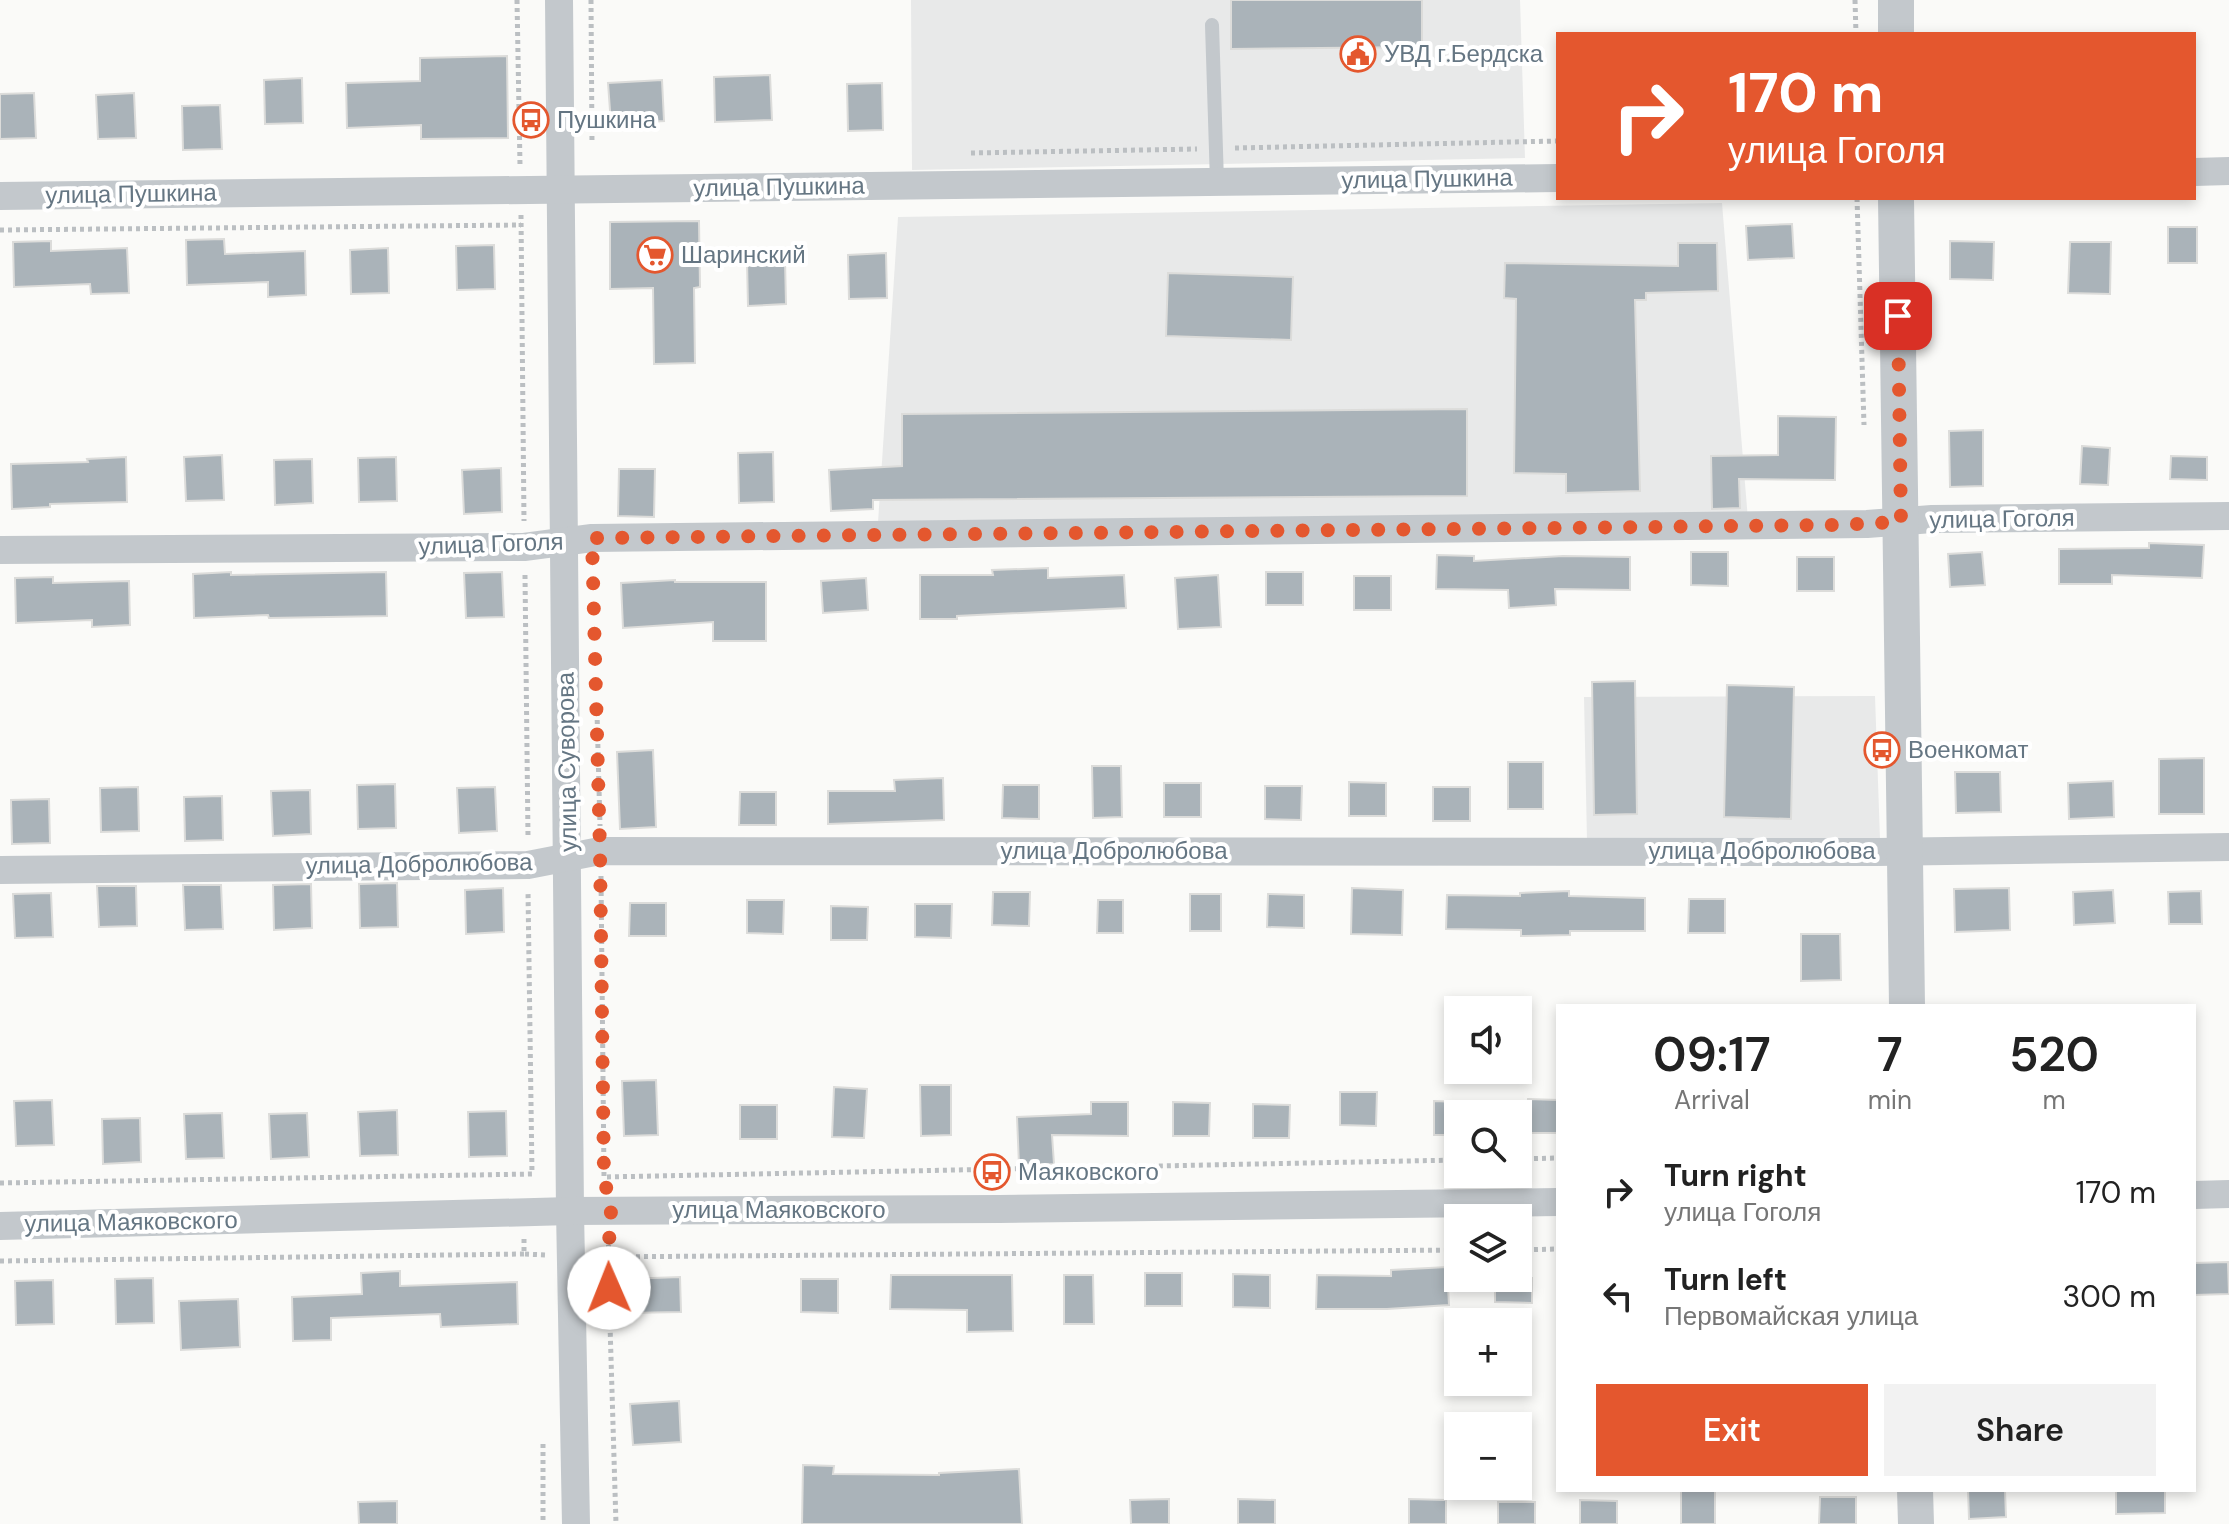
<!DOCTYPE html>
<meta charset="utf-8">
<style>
body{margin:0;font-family:"DM Sans",sans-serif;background:#f2f2f2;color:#222;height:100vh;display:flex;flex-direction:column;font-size:30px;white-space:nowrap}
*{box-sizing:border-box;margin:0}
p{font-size:26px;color:#767676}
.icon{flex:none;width:44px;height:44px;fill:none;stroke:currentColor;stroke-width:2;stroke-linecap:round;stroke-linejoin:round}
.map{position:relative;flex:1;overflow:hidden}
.sheet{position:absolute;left:1556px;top:1004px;width:640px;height:488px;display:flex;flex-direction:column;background:#fff;border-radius:0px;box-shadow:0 4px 12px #0003}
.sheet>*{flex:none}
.banner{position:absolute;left:1556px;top:32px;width:640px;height:168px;border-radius:0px;box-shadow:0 4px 12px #0003;background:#e4572e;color:#fff;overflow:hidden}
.buttons{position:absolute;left:1444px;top:996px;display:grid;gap:16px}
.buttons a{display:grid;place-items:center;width:88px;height:88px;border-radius:0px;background:#fff;box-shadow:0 4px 12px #0003;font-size:40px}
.pin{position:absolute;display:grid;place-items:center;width:68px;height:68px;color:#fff;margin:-34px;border-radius:16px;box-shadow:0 4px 12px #0006}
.me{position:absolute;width:88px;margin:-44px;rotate:359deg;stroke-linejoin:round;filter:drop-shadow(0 0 6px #0008)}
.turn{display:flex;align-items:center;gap:28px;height:168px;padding:0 40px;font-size:36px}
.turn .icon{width:104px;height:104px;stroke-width:2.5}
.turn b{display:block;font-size:56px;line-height:68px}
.eta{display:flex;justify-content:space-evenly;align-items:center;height:136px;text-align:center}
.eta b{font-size:48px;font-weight:600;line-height:56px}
.button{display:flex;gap:16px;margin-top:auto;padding:16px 40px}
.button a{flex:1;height:92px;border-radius:0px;background:#e4572e;color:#fff;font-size:32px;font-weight:600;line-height:92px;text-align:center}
.button a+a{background:#f2f2f2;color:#222}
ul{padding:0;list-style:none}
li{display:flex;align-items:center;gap:24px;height:104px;padding:0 40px}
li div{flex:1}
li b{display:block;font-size:30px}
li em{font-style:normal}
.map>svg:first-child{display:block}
</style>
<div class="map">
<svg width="2229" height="1524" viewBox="0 0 2229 1524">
<rect width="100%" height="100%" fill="#fafaf8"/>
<g fill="#e8e9e9">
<polygon points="911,0 1520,0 1525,158 912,170"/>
<polygon points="1722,203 1748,520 877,538 898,217"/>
<polygon points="1875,696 1880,839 1587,841 1584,697"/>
</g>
<g fill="#aab3b9" stroke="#dcdcda" stroke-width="2">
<polygon points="1231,0 1422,0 1422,47 1231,49"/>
<polygon points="507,56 508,138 421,139 421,125 347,128 346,83 420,81 420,58"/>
<polygon points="770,75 772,120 715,122 714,77"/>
<polygon points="302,78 303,123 265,124 264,80"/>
<polygon points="662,80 664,121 611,124 608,83"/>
<polygon points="882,83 883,130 848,131 847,84"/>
<polygon points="34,93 36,138 0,139 0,94"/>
<polygon points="134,93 136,138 98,139 96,95"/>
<polygon points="220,105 222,149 183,150 182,106"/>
<polygon points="699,221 700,287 694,288 695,363 654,364 653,288 610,289 610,222"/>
<polygon points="1792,224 1794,258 1748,260 1746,226"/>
<rect x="2168" y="227" width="29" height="36"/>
<polygon points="224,239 225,254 305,251 306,295 268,297 268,282 187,285 186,240"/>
<polygon points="51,241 51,251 127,248 129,293 91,294 90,284 14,287 13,242"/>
<polygon points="1950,241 1994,242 1993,280 1950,279"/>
<polygon points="2070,242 2111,242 2110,294 2068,293"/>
<polygon points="1678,243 1717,243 1718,291 1646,293 1646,300 1635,300 1640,491 1566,493 1566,474 1514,473 1516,299 1504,298 1505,263 1678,266"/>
<polygon points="494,245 495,289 457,290 456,246"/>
<polygon points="388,248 389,293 351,294 350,250"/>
<polygon points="886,253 887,298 849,299 848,255"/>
<polygon points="785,260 786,304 748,306 747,261"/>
<polygon points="1168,273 1293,277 1291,340 1166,336"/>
<polygon points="1467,409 1467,496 873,500 873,509 831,511 829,470 902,466 902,414"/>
<polygon points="1778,416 1836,417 1835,480 1739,479 1740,508 1712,509 1711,456 1778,455"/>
<polygon points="1983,430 1983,486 1950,487 1949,431"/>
<polygon points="2082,446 2110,448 2108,485 2080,484"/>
<polygon points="773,452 774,502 739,503 738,453"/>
<polygon points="222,455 224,500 186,501 184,457"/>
<polygon points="2171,456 2207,457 2207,480 2170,479"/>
<polygon points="126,457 127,502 50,504 50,507 12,509 11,464 88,462 87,459"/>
<polygon points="396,457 397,501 359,502 358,458"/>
<polygon points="312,459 313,503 275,505 274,460"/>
<polygon points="501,468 502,512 464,514 462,470"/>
<polygon points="619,469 655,469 654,517 618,516"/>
<polygon points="2149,543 2204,545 2202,578 2112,575 2112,584 2059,584 2059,549 2149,548"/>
<polygon points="1691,552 1728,552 1728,586 1691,585"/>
<polygon points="1982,552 1985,585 1950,587 1948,554"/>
<polygon points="1437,555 1474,556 1474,561 1563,556 1630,557 1630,590 1555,589 1556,605 1509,608 1508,590 1436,589"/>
<rect x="1797" y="557" width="37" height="34"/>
<polygon points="1048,568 1048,578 1124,575 1126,608 957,616 957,619 920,619 920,575 993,575 992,570"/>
<polygon points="231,572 231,575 386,572 387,616 269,618 268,615 194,618 193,574"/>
<polygon points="502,572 504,617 466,618 464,573"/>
<rect x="1266" y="572" width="37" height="33"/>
<polygon points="1218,575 1221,627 1178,629 1175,578"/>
<rect x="1354" y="576" width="37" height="34"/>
<polygon points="53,577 53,583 129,581 130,625 92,627 92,620 16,623 15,578"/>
<polygon points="866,578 868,610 823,613 821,581"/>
<polygon points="675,580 675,582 766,582 766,641 713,641 713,622 623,628 621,583"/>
<polygon points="1635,681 1637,814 1594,815 1592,682"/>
<polygon points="1727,685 1794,687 1791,819 1724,817"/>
<polygon points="653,750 656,827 620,829 617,752"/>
<polygon points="2204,758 2204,814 2159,814 2159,759"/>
<rect x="1508" y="762" width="35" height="47"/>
<polygon points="1092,766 1121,766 1122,817 1093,818"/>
<polygon points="1955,772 2000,772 2001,812 1956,813"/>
<polygon points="943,778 944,820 828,824 828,791 895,791 894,780"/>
<polygon points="2113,781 2114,817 2069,819 2068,783"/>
<polygon points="1349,782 1386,783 1386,816 1349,816"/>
<rect x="1164" y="783" width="37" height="34"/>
<polygon points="395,784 396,828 358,829 357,785"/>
<polygon points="1003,785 1039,785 1039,819 1002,818"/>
<polygon points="1265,786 1302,786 1301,820 1265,819"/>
<polygon points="138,787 139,831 101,832 100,788"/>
<polygon points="495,787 497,831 459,833 457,788"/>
<rect x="1433" y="787" width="37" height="34"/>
<polygon points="310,790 311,834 273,836 271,791"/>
<polygon points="740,792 776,792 776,825 739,825"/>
<polygon points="222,796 223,840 185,841 184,797"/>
<polygon points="49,799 50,843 12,844 11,800"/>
<polygon points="397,883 398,927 360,928 359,884"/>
<polygon points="311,884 312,928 274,930 273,885"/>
<polygon points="183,885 221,885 223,929 185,930"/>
<polygon points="97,886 136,886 137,926 99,927"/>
<polygon points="503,888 504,932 466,934 465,890"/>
<polygon points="1352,888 1403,890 1402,935 1351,934"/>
<polygon points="2009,888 2010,930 1955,932 1954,889"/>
<polygon points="2113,890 2115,923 2074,925 2073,892"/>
<polygon points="1569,891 1569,896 1645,898 1645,931 1570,931 1570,935 1521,936 1521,930 1446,929 1447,895 1520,896 1520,893"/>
<polygon points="2201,891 2202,924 2169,924 2168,892"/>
<polygon points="993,892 1030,892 1029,926 992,925"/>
<polygon points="51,893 53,937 15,938 13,894"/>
<rect x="1190" y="894" width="31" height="37"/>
<polygon points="1268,894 1304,895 1304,928 1267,927"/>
<polygon points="1689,899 1725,899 1725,933 1688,933"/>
<polygon points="747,900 784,900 783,934 747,933"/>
<polygon points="1098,900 1123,900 1123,933 1097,933"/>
<polygon points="630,903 666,903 666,936 629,936"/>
<polygon points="915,904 952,904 951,938 915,937"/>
<polygon points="831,906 868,907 867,940 831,940"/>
<polygon points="1801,934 1840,934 1841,980 1801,981"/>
<polygon points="656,1080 658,1135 624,1136 622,1081"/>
<polygon points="920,1085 951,1085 951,1135 921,1136"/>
<polygon points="834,1087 867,1089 864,1138 832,1137"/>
<polygon points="1340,1092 1377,1092 1376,1126 1340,1125"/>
<polygon points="1528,1099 1558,1100 1558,1133 1528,1133"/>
<polygon points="52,1100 54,1145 16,1146 14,1101"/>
<polygon points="1434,1101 1458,1102 1458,1135 1434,1135"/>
<polygon points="1091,1102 1128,1102 1128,1136 1052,1135 1054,1164 1019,1165 1017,1117 1091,1114"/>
<polygon points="1173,1102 1210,1103 1209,1136 1173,1136"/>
<polygon points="1253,1104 1290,1105 1289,1138 1253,1138"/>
<rect x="740" y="1105" width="37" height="34"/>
<polygon points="397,1110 398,1155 360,1156 358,1112"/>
<polygon points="506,1111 507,1156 469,1157 468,1112"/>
<polygon points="222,1113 224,1158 186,1159 184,1114"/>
<polygon points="307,1113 309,1157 271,1159 269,1114"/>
<polygon points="140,1118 141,1162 103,1164 102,1119"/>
<polygon points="2228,1262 2229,1294 2194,1295 2194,1263"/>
<polygon points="1447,1267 1449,1305 1387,1309 1316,1309 1317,1275 1391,1276 1391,1270"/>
<polygon points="400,1271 400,1286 517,1282 518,1324 441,1327 440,1314 331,1318 331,1340 293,1341 292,1297 362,1294 361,1273"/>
<rect x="1145" y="1273" width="37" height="33"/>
<polygon points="1233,1274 1270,1275 1270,1308 1233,1307"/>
<polygon points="891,1275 1012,1275 1013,1331 967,1332 967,1310 890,1309"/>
<polygon points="1064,1275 1093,1275 1094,1324 1064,1324"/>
<polygon points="680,1277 681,1312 626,1313 624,1279"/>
<polygon points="153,1278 154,1323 116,1324 115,1279"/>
<polygon points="1495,1278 1532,1278 1532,1303 1495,1302"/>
<polygon points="801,1279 838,1279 838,1313 801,1312"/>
<polygon points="53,1280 54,1324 16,1325 15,1281"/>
<polygon points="238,1299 240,1347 181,1350 179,1301"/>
<polygon points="679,1401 681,1442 633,1445 630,1404"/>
<polygon points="803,1465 834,1466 833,1474 939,1475 939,1473 1019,1469 1022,1524 802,1524"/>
<rect x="1681" y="1490" width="34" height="34"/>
<polygon points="1968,1490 2005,1490 2006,1517 1969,1519"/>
<polygon points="2116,1490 2165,1490 2165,1513 2116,1514"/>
<polygon points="1820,1497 1856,1497 1856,1524 1819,1524"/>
<polygon points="1169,1499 1169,1524 1131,1524 1130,1500"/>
<polygon points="1238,1499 1275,1500 1275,1524 1238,1524"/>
<polygon points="1409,1499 1446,1500 1446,1524 1409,1524"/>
<polygon points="1580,1500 1617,1501 1617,1524 1580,1524"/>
<polygon points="397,1501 397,1524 359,1524 358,1502"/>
<rect x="1498" y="1502" width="37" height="22"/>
</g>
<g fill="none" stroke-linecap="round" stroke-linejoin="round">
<g stroke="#bbbfc2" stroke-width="5" stroke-dasharray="4 4" stroke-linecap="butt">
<polyline points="517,0 520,165"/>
<polyline points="591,0 592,143"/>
<polyline points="1855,0 1856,34"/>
<polyline points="1235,148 1558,141"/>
<polyline points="971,153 1197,149"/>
<polyline points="1857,198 1864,425"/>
<polyline points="521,215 524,521"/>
<polyline points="0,230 521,225"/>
<polyline points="525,575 528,837"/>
<polyline points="597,712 600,826"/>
<polyline points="601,876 604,1177 1458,1160"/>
<polyline points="1518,1159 1558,1158"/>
<polyline points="0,1183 532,1174 528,891"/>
<polyline points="609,1237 608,1258 616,1524"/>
<polyline points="524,1239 524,1254 546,1255"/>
<polyline points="1518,1250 1558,1249"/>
<polyline points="596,1257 1458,1250"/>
<polyline points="0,1261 524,1254"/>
<polyline points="543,1444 543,1524"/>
</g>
<polyline stroke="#c3c8cc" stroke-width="14" points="1212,25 1217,182"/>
<g stroke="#c3c8cc" stroke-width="28">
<polyline points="559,0 570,1211 576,1524"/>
<polyline points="2194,172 2229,171"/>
<polyline points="0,196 1558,178"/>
<polyline points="0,550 524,547 592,538 1867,524 1932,519 2229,516"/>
<polyline points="0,870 528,865 600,851 1877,852 2229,847"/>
<polyline points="2194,1195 2229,1194"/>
<polyline points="0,1226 570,1211 999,1209 1558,1202"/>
</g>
<g stroke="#c3c8cc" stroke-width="36">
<polyline points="1896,0 1896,34"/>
<polyline points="1896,198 1907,1006"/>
<polyline points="1915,1490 1916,1524"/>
</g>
</g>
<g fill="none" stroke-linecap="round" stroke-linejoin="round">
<polyline stroke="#e4572e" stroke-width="14" stroke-dasharray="0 25.2" points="609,1288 608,1258 611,1211 604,1177 600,851 592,538 1835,525 1901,522 1898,316"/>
</g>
<defs>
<symbol id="civic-ring" viewBox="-11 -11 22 22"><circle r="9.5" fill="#fff" stroke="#e4572e" stroke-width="1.5"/><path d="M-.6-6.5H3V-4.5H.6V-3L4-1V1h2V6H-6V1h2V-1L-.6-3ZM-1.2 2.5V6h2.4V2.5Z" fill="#e4572e"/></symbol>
<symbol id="bus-ring" viewBox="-11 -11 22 22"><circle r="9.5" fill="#fff" stroke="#e4572e" stroke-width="1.5"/><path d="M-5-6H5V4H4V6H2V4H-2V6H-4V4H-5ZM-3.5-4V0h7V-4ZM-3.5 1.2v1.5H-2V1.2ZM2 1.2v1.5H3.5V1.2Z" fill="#e4572e"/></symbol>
<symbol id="supermarket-ring" viewBox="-11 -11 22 22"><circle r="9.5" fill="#fff" stroke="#e4572e" stroke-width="1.5"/><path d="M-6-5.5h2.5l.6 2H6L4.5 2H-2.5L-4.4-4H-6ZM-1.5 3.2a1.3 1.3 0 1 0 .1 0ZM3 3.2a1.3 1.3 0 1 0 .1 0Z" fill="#e4572e"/></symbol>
</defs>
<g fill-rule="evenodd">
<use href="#civic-ring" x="1338" y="34" width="40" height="40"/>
<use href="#bus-ring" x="511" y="100" width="40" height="40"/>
<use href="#supermarket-ring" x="635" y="235" width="40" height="40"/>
<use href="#bus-ring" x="1862" y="730" width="40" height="40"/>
<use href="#bus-ring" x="972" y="1152" width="40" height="40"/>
</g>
<g text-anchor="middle" stroke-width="8" stroke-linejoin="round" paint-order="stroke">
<g font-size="24" fill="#657683" stroke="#fff" text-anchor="start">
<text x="1384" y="62">УВД г.Бердска</text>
<text x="557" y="128">Пушкина</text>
<text x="681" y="263">Шаринский</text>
<text x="1908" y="758">Военкомат</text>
<text x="1018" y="1180">Маяковского</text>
</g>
<g font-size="24" fill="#657683" stroke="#fff">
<text transform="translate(1427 179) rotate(-1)" y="8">улица Пушкина</text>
<text transform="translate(779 187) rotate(-1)" y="8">улица Пушкина</text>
<text transform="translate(131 194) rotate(-1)" y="8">улица Пушкина</text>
<text transform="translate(2002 519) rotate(-1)" y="8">улица Гоголя</text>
<text transform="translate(491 544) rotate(-2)" y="8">улица Гоголя</text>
<text transform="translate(567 762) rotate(-91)" y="8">улица Суворова</text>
<text x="1114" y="859">улица Добролюбова</text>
<text x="1762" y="859">улица Добролюбова</text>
<text transform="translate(419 864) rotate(-1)" y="8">улица Добролюбова</text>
<text x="779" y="1218">улица Маяковского</text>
<text transform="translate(131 1222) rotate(-1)" y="8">улица Маяковского</text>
</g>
</g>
</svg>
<div class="buttons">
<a><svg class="icon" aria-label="sound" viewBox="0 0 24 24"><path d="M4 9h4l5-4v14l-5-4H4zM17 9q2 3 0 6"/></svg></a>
<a><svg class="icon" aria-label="search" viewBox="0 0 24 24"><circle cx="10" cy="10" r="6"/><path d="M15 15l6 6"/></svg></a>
<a><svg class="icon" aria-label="layers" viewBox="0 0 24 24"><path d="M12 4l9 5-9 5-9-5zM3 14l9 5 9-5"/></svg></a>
<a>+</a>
<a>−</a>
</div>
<div class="pin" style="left:1898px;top:316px;background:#d93025"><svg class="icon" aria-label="arrive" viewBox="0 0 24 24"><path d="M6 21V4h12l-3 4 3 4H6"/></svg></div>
<svg class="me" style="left:609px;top:1288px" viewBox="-20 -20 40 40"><circle r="19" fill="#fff"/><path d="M0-13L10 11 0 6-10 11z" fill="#e4572e"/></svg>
<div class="banner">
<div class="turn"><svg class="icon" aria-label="right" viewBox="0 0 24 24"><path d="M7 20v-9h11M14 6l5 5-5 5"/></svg><div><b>170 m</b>улица Гоголя</div></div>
</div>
<section class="sheet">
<div class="eta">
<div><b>09:17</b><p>Arrival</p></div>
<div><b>7</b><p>min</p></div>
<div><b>520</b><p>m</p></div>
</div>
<ul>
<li><svg class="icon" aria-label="right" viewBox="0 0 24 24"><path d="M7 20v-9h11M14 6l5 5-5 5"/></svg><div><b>Turn right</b><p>улица Гоголя</p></div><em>170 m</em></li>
<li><svg class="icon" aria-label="left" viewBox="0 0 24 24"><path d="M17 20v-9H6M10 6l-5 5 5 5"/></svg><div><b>Turn left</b><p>Первомайская улица</p></div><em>300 m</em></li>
</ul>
<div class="button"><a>Exit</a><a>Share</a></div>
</section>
</div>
